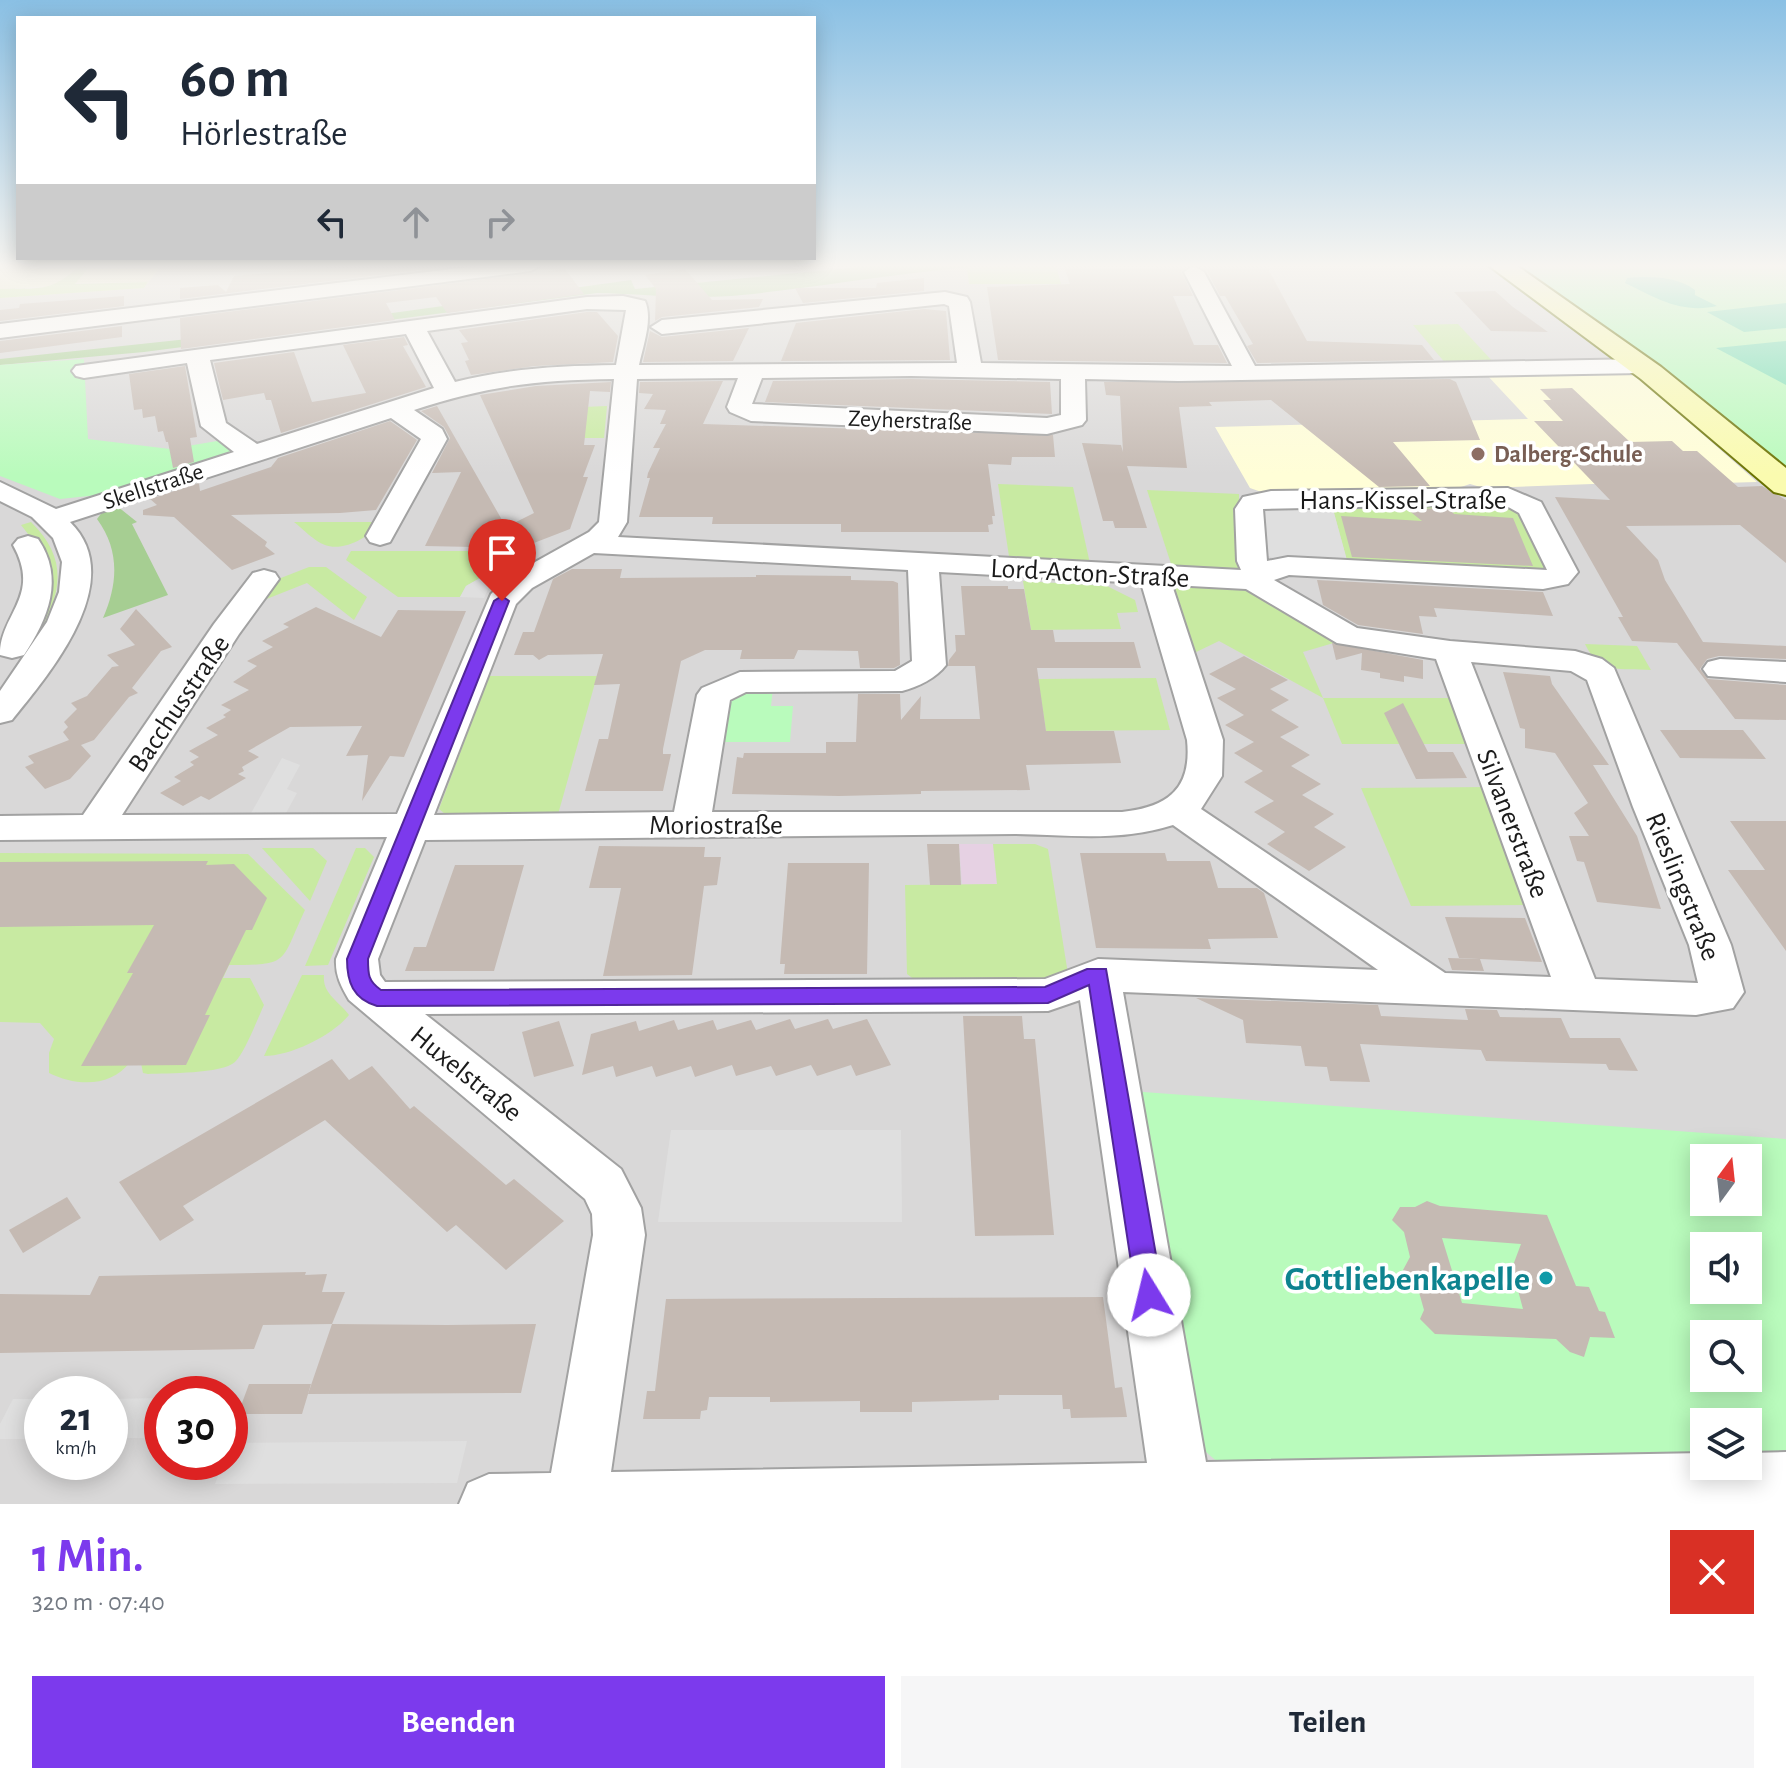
<!DOCTYPE html>
<html lang="de">
<meta charset="utf-8">
<style>
body{margin:0;font-family:"Alegreya Sans",sans-serif;background:#f6f6f7;color:#1f2937;height:100vh;display:flex;flex-direction:column;font-size:30px;white-space:nowrap}
*{box-sizing:border-box;margin:0}
p{font-size:26px;color:#747a83}
.icon{flex:none;width:44px;height:44px;fill:none;stroke:currentColor;stroke-width:2;stroke-linecap:round;stroke-linejoin:round}
.map{position:relative;height:1504px;overflow:hidden}
.drawer{display:flex;flex-direction:column;background:#fff;flex:1}
.drawer>*{flex:none}
.top-card{position:absolute;left:16px;top:16px;width:800px;height:244px;border-radius:0px;box-shadow:0 4px 20px #0003;background:#fff;color:#1f2937;overflow:hidden}
.needle{width:52px;rotate:15deg}
.buttons{position:absolute;left:1690px;top:1144px;display:grid;gap:16px}
.buttons a{display:grid;place-items:center;width:72px;height:72px;border-radius:0px;background:#fff;box-shadow:0 4px 20px #0003;font-size:40px}
.speed{position:absolute;left:24px;top:1376px;display:flex;gap:16px;font-size:40px;font-weight:700;text-align:center}
.speed>*{display:grid;place-content:center;width:104px;height:104px;border-radius:50%;background:#fff;box-shadow:0 4px 20px #0003;line-height:1}
.speed small{font-size:20px;font-weight:400}
.speed .limit{border:12px solid #d22;background:#fff;color:#111}
.pin{position:absolute;display:grid;place-items:center;width:68px;height:68px;color:#fff;margin:-82px -34px;border-radius:50% 50% 50% 0;rotate:-45deg;box-shadow:0 0 8px #0007}
.pin .icon{rotate:45deg}
.me{position:absolute;width:88px;margin:-44px;rotate:351deg;stroke-linejoin:round;filter:drop-shadow(0 0 6px #0008)}
.turn{display:flex;align-items:center;gap:28px;height:168px;padding:0 32px;font-size:36px}
.turn .icon{width:104px;height:104px;stroke-width:2.5}
.turn b{display:block;font-size:56px;line-height:68px}
.lanes{display:flex;align-items:center;height:76px;padding:0 32px;background:#0003;justify-content:center;gap:40px;direction:ltr}
.lanes .off{opacity:.35}
.round{display:grid;place-items:center;flex:none;width:84px;height:84px;border-radius:0px;background:#f6f6f7}
.headline{display:flex;align-items:center;justify-content:space-between;height:136px;padding:0 32px}
h1{font-size:48px;font-weight:700;line-height:60px;color:#7c3aed}
.cta{display:flex;gap:16px;margin-top:auto;padding:16px 32px}
.cta a{flex:1;height:92px;border-radius:0px;background:#7c3aed;color:#fff;font-size:32px;font-weight:700;line-height:92px;text-align:center}
.cta a+a{background:#f6f6f7;color:#1f2937}
.map>svg:first-child{display:block}
</style>
<div class="map">
<svg width="1786" height="1504" viewBox="0 0 1786 1504">
<rect width="100%" height="100%" fill="#ede8e0"/>
<path fill="#d9d8d8" fill-rule="evenodd" d="M162,265H1786V1504H0V298L144,288ZM1704,1158H1748V1202H1704ZM1704,1246H1748V1290H1704ZM1704,1334H1748V1378H1704ZM42,1394H110V1462H42ZM162,1394H230V1462H162ZM1704,1422H1748V1466H1704Z"/>
<polygon fill="#e6d1e3" points="959,844 993,844 997,884 962,885"/>
<polygon fill="#fffed7" points="1632,372 1757,482 1651,485 1647,482 1484,488 1470,484 1458,488 1267,494 1250,488 1215,427 1528,419 1486,374"/>
<g fill="#ecedc9">
<polygon points="0,265 80,265 54,286 0,289"/>
<polygon points="91,265 162,265 148,282 74,283"/>
</g>
<g fill="#c8eaa2">
<path d="M80,265H91L75,284L148,282L144,288L0,298V289C39,288 51,293 80,265Z"/>
<polygon points="1011,265 1056,265 1061,284 969,284 967,268"/>
<polygon points="1458,324 1495,364 1447,365 1413,325"/>
<polygon points="607,406 604,438 522,438 535,409"/>
<polygon points="998,484 1073,487 1091,568 1010,563"/>
<polygon points="1147,490 1239,494 1239,570 1174,573"/>
<polygon points="1493,499 1519,507 1549,567 1547,571 1348,564 1331,502"/>
<path d="M31,522C69,559 62,594 37,637L26,638L39,548L21,525Z"/>
<path d="M294,522H380C371,537 343,552 325,545C314,541 303,529 294,522Z"/>
<polygon points="351,551 481,551 477,561 510,561 466,586 460,597 398,597 346,560"/>
<polygon points="309,567 326,567 367,597 354,620 307,583 254,604 268,583"/>
<polygon points="1023,581 1107,586 1135,600 1138,612 1117,613 1121,629 1031,630"/>
<polygon points="1172,584 1239,585 1337,642 1303,652 1323,698 1455,698 1473,744 1342,744 1323,698 1219,641 1188,656 1168,586"/>
<path d="M1585,644L1637,646L1651,670C1620,668 1600,675 1585,644Z"/>
<polygon points="489,676 597,676 557,818 450,818 439,809"/>
<polygon points="1156,678 1170,730 1046,731 1038,679"/>
<polygon points="1490,787 1536,905 1411,906 1361,788"/>
<polygon points="993,844 1035,844 1048,849 1068,974 1052,986 923,986 907,974 905,885 997,884"/>
<polygon points="262,848 313,848 327,861 310,901"/>
<polygon points="356,848 365,848 374,857 328,965 305,966"/>
<path d="M0,853L248,854L305,910C280,963 291,965 229,965L223,978H250L264,1005C257,1020 245,1052 235,1062C222,1074 166,1073 148,1074L143,1073L141,1063L130,1062C111,1088 75,1086 49,1073V1053L54,1039L40,1023L0,1022Z"/>
<path d="M302,975H324C322,994 339,1001 349,1015C332,1036 290,1056 264,1056Z"/>
</g>
<g fill="#a6ce92">
<path d="M877,265H1011C921,268 832,286 742,295C692,300 645,294 597,293L144,352L0,365V359L262,331L631,280L635,289Z"/>
<path d="M117,506L137,522L132,524L168,595L103,618C118,584 120,550 97,519L103,511Z"/>
</g>
<g fill="#b9fbbc" fill-rule="evenodd">
<polygon points="1512,265 1786,265 1786,474 1537,284"/>
<polygon points="84,359 88,439 170,449 223,440 235,448 230,454 98,495 60,499 0,476 0,365"/>
<polygon points="749,688 773,688 771,706 793,706 790,742 718,742 724,701"/>
<path d="M1130,1091L1786,1139V1453L1748,1454V1422H1704V1455L1220,1464L1185,1434ZM1704,1158H1748V1202H1704ZM1704,1246H1748V1290H1704ZM1704,1334H1748V1378H1704Z"/>
</g>
<g fill="#7ae0b5">
<path d="M1627,278C1649,276 1677,276 1695,290V295L1717,306C1681,314 1656,298 1625,283Z"/>
<polygon points="1786,303 1786,328 1744,332 1707,312"/>
<polygon points="1786,341 1786,385 1716,348"/>
</g>
<g fill="#dfdfdf">
<polygon points="1331,502 1348,564 1278,560 1264,554 1262,507"/>
<polygon points="510,561 535,561 489,587 484,598 460,597 466,586"/>
<polygon points="282,758 300,765 287,789 297,793 285,815 250,815"/>
<polygon points="671,1130 901,1130 902,1222 658,1222"/>
<polygon points="162,1398 147,1438 110,1438 110,1399"/>
<polygon points="13,1399 42,1399 42,1439 0,1439 0,1424"/>
<polygon points="467,1441 457,1483 215,1484 223,1462 230,1462 230,1443"/>
</g>
<g fill="#c5bab3" fill-rule="evenodd">
<polygon points="354,265 463,265 180,299 180,288 218,285 226,292 234,276"/>
<polygon points="1156,265 1190,265 1181,271 1193,296 1173,296 1194,345 1218,345 1227,363 998,360 987,287 1070,284 1064,267 1158,269"/>
<polygon points="1198,265 1266,265 1307,341 1422,345 1434,360 1257,363 1247,346 1253,344 1225,296 1220,296 1207,271"/>
<polygon points="565,269 584,294 447,313 436,297 386,303 395,320 181,349 180,318"/>
<polygon points="685,269 712,300 763,299 759,307 662,317 655,321 656,289 645,275"/>
<polygon points="924,278 924,291 803,303 795,288 876,288 877,283"/>
<polygon points="1495,291 1513,307 1548,332 1491,331 1454,292"/>
<polygon points="124,296 124,306 0,321 0,310 19,308 20,304"/>
<polygon points="924,309 946,311 950,360 781,361 796,323"/>
<polygon points="587,312 597,312 618,336 613,362 535,366 471,375 465,361 469,360 461,343 468,342 459,330"/>
<polygon points="122,326 122,337 0,353 0,341"/>
<polygon points="749,328 733,361 643,362 650,331 662,337"/>
<polygon points="404,337 408,345 403,346 426,387 281,433 271,400 266,400 264,393 223,400 214,363 294,352 312,402 366,393 343,345"/>
<polygon points="185,366 197,437 190,438 194,462 173,468 168,442 166,442 163,431 158,432 155,416 143,418 142,409 134,410 129,374"/>
<polygon points="911,379 1050,382 1052,414 765,402 773,381"/>
<polygon points="1450,379 1456,382 1480,440 1393,442 1430,486 1379,487 1271,400 1209,402 1212,406 1179,407 1187,468 1127,466 1147,528 1115,528 1113,521 1103,521 1082,443 1121,445 1123,452 1120,396 1106,395 1104,382"/>
<polygon points="723,381 703,424 1053,435 1055,457 1012,457 1011,465 988,464 995,516 992,516 993,524 988,525 989,532 841,532 841,524 712,524 713,517 639,517 650,478 647,478 648,473 660,448 653,448 666,424 660,424 666,410 644,409 653,394 639,393 640,382"/>
<polygon points="611,382 610,392 590,391 584,445 595,445 583,477 588,477 570,529 521,548 425,546 461,472 432,473 450,438 444,427 421,411 437,406 506,527 534,513 480,395 536,386"/>
<polygon points="1572,388 1630,442 1672,441 1683,451 1697,451 1738,487 1762,486 1786,500 1786,563 1740,525 1626,526 1658,560 1665,580 1703,642 1786,646 1786,659 1719,656 1707,659 1700,669 1708,679 1786,685 1786,720 1735,719 1677,643 1632,641 1618,617 1623,617 1555,497 1610,500 1534,421 1563,421 1543,400 1551,400 1540,389"/>
<polygon points="390,421 417,440 376,510 340,513 231,515 267,542 265,546 275,554 232,570 174,517 143,515 143,510 157,505 150,499 199,483 200,491 271,467 278,458"/>
<polygon points="1449,508 1454,514 1513,518 1533,566 1352,557 1341,516 1422,521 1407,509"/>
<polygon points="572,569 622,569 620,578 756,577 756,575 851,576 851,580 893,581 898,583 900,665 894,668 860,668 858,651 798,650 794,659 740,659 742,650 705,650 681,661 663,749 663,754 671,754 663,791 585,791 599,739 608,739 620,684 594,685 603,654 548,655 539,660 533,655 514,655 523,632 534,632 553,579"/>
<polygon points="1317,580 1543,592 1553,616 1434,608 1437,617 1419,616 1423,634 1358,625 1323,605"/>
<polygon points="961,586 1008,586 1008,589 1024,589 1031,630 1053,630 1055,642 1134,642 1141,668 1037,668 1046,731 1114,731 1121,763 1026,765 1030,790 921,791 921,794 839,796 732,794 737,757 743,758 744,753 826,753 826,742 856,742 858,694 900,694 901,720 921,696 920,719 980,719 975,666 948,666 949,660 956,651 955,635 965,635"/>
<polygon points="316,607 381,637 398,610 466,611 404,757 390,756 362,801 368,755 346,756 362,726 290,727 248,751 259,757 242,767 244,771 238,774 246,778 209,800 201,796 183,806 160,793 181,781 174,777 194,765 190,762 199,757 189,751 218,735 206,728 226,717 223,715 231,710 221,705 249,690 233,682 257,666 247,661 273,647 262,641 289,627 283,624"/>
<polygon points="136,609 172,647 161,651 132,688 138,693 129,697 94,740 81,745 91,756 70,779 45,789 25,767 34,763 28,756 69,740 63,732 68,727 64,722 77,709 71,703 87,696 112,667 119,666 107,655 135,645 120,629"/>
<polygon points="1332,643 1423,660 1423,679 1404,676 1404,682 1380,678 1380,673 1361,670 1362,653 1336,660"/>
<polygon points="1244,656 1288,680 1270,689 1289,700 1271,710 1299,727 1280,737 1310,755 1291,766 1321,784 1302,795 1334,814 1314,827 1346,847 1309,871 1267,844 1285,832 1254,812 1274,801 1244,782 1263,771 1234,753 1254,742 1225,725 1244,715 1217,698 1236,689 1209,674"/>
<polygon points="1503,672 1550,676 1552,684 1609,765 1593,765 1637,836 1661,909 1597,902 1584,862 1577,861 1569,836 1589,836 1574,813 1588,803 1555,753 1525,748 1525,729 1520,728"/>
<polygon points="1403,703 1428,752 1453,752 1467,778 1416,779 1384,713"/>
<polygon points="1660,730 1743,730 1766,759 1680,758"/>
<polygon points="1730,821 1786,821 1786,951 1728,870 1765,870"/>
<polygon points="927,844 959,844 961,885 930,885"/>
<polygon points="599,846 705,847 704,857 721,857 717,885 704,886 692,975 603,976 621,888 589,888"/>
<polygon points="1080,853 1165,853 1167,861 1210,861 1218,888 1257,888 1264,893 1278,938 1208,939 1211,949 1096,948"/>
<polygon points="208,861 206,865 234,864 267,898 252,930 246,930 222,979 205,1015 210,1015 186,1065 81,1066 133,973 127,973 154,925 0,927 0,862"/>
<polygon points="788,863 869,863 867,974 784,974 785,964 780,964"/>
<polygon points="455,865 524,865 494,971 405,971 414,947 426,947"/>
<polygon points="1445,917 1525,918 1542,962 1459,958"/>
<polygon points="1448,958 1480,959 1484,971 1452,970"/>
<polygon points="1196,998 1378,1005 1381,1016 1468,1020 1465,1009 1497,1010 1500,1017 1561,1018 1570,1038 1620,1038 1638,1071 1609,1070 1606,1064 1486,1061 1481,1050 1360,1044 1370,1082 1330,1081 1327,1067 1305,1066 1301,1046 1246,1043 1243,1020"/>
<polygon points="963,1016 1022,1016 1024,1039 1035,1039 1054,1235 975,1236"/>
<polygon points="790,1019 795,1029 828,1019 833,1029 867,1019 891,1065 856,1076 851,1065 817,1076 811,1065 776,1076 771,1066 736,1076 732,1065 695,1077 691,1066 656,1077 652,1066 616,1077 613,1066 582,1075 591,1034 636,1021 639,1031 674,1020 678,1030 713,1020 717,1030 751,1020 756,1030"/>
<polygon points="559,1021 574,1066 534,1077 522,1032"/>
<polygon points="332,1059 349,1080 372,1066 410,1109 414,1106 506,1185 514,1179 564,1221 506,1270 456,1225 447,1232 325,1120 183,1206 194,1220 160,1241 119,1182"/>
<polygon points="67,1197 81,1218 23,1253 9,1230"/>
<path d="M1427,1201L1440,1206L1547,1215L1576,1286L1589,1287L1599,1311L1605,1312L1615,1338L1590,1337L1584,1357L1570,1352L1556,1339L1435,1334L1420,1319L1424,1310L1417,1285L1403,1270L1410,1257L1404,1232L1392,1220L1400,1207H1415ZM1442,1238L1521,1244L1512,1268L1523,1309L1462,1303Z"/>
<polygon points="306,1272 305,1275 327,1274 322,1292 345,1292 332,1324 263,1325 254,1349 0,1353 0,1294 90,1295 99,1276"/>
<polygon points="1103,1297 1115,1388 1122,1387 1127,1417 1071,1418 1070,1409 1063,1409 1062,1395 999,1395 999,1400 912,1402 912,1412 860,1412 860,1401 770,1402 770,1397 709,1397 707,1410 701,1411 700,1419 643,1419 647,1391 655,1391 666,1299"/>
<polygon points="332,1324 447,1325 536,1324 521,1393 308,1394"/>
<polygon points="249,1384 311,1384 302,1414 238,1414"/>
</g>
<g fill="none" stroke-linecap="round" stroke-linejoin="round">
<defs>
<g id="street">
<polygon points="485,265 541,265 531,271 0,338 0,324"/>
<path d="M1194,266L1204,272L1255,366L1642,359L1650,361L1654,366L1650,371L1642,373L1178,381L1085,379L1086,420L1082,425L1047,434L751,421L730,412L727,407L738,378L637,379L627,522L618,537L1241,570L1237,561L1235,509L1243,497L1271,491L1508,488L1541,502L1578,572L1568,584L1543,589L1289,575L1274,580L1357,628L1450,641L1575,651L1602,659L1614,668L1731,945L1744,992L1733,1008L1696,1015L1123,992L1206,1462L1704,1453V1466H1748V1453L1786,1452V1504H459L468,1483L489,1474L551,1473L593,1235L592,1214L585,1199L349,1000C341,986 335,975 336,959L387,837L0,840V816L83,815L214,624L253,573L264,570L275,573L279,579L239,634L122,815L397,814L491,594L510,576L589,532L599,522L614,379C536,380 488,386 414,410L442,429L447,439L390,542L380,545L370,542L366,536L421,439L391,418L70,522C129,580 50,673 12,720L0,723V691L47,622L59,592L62,562L53,538L32,517L0,501V482L56,509L234,452L201,426L187,363L84,378L76,376L72,371L76,366L587,297L623,296L645,301C653,319 643,346 639,365L957,363L949,306L944,304L662,334L651,327L662,320L945,292L967,297L970,302L981,363L1232,366L1184,272ZM587,309L626,310L616,365C561,366 509,368 455,382L427,331ZM406,334L434,388L257,444L226,423L210,360ZM911,376L1061,379V415L1047,418L752,404L762,378ZM1503,504L1519,513L1547,570L1288,557L1267,561L1263,509ZM594,553L908,570L912,661L895,671L740,672L702,688L697,695L674,812L434,815L516,604L532,588ZM939,572L1141,583L1187,740C1192,789 1168,807 1122,812H712L730,700L746,692L902,691C918,687 936,678 946,665ZM1172,585L1246,589L1337,643L1436,659L1551,977L1445,973L1201,809L1222,776L1223,740ZM1471,662L1571,671L1587,680L1633,807L1689,945L1698,983L1595,979ZM1173,825L1378,970L1098,959L1045,979L385,982L380,975L378,959L425,840L1015,834C1069,835 1120,842 1173,825ZM1080,1000L1147,1463L611,1472L645,1235L641,1208L621,1169L425,1014L1048,1011Z"/>
<path d="M28,536L38,539C65,578 48,619 24,655L12,658L0,655C0,613 42,597 13,545L18,539Z"/>
<polygon points="1720,659 1786,662 1786,682 1708,676 1703,669 1708,662"/>
</g>
<polygon id="secondary" points="1488,265 1516,265 1661,367 1786,468 1786,495 1774,492 1641,379"/>
</defs>
<use href="#street" stroke="#a2a2a2" stroke-width="4"/>
<use href="#secondary" stroke="#6a7201" stroke-width="4"/>
<use href="#street" fill="#fff" fill-rule="evenodd"/>
<use href="#secondary" fill="#fafbaf" fill-rule="evenodd"/>
</g>
<linearGradient id="sky" x2="0" y2="1"><stop stop-color="#8ac0e4"/><stop offset="0.56" stop-color="#f7f5f1"/><stop offset="1" stop-color="#f7f5f1" stop-opacity="0"/></linearGradient>
<rect width="1786" height="475" fill="url(#sky)"/>
<path fill="#7c3aed" stroke="#51269a" stroke-width="2" d="M502,596L509,601L368,959C368,974 368,981 381,990L1045,987L1087,969H1106L1163,1295L1159,1303L1149,1307L1140,1303L1136,1295L1089,985L1048,1003L377,1006C353,999 347,982 347,959L494,601Z"/>
<circle fill="#8d6e63" stroke="#fff" stroke-width="3" cx="1478" cy="454" r="8"/>
<circle fill="#0f9aa8" stroke="#fff" stroke-width="3" cx="1546" cy="1278" r="8"/>
<g text-anchor="middle" stroke-width="7" stroke-linejoin="round" paint-order="stroke">
<g font-size="24" fill="#1b1b1b" stroke="#fff">
<text transform="translate(910 420) rotate(2)" y="8">Zeyherstraße</text>
<text transform="translate(153 486) rotate(-18)" y="8">Skellstraße</text>
</g>
<g font-size="24" font-weight="bold" fill="#785e54" stroke="#fff" text-anchor="start">
<text x="1494" y="462">Dalberg-Schule</text>
</g>
<g font-size="28" fill="#1b1b1b" stroke="#fff">
<text x="1403" y="509">Hans-Kissel-Straße</text>
<text transform="translate(1090 572) rotate(3)" y="10">Lord-Acton-Straße</text>
<text transform="translate(178 703) rotate(-56)" y="10">Bacchusstraße</text>
<text transform="translate(1514 823) rotate(69)" y="10">Silvanerstraße</text>
<text x="716" y="834">Moriostraße</text>
<text transform="translate(1684 886) rotate(68)" y="10">Rieslingstraße</text>
<text transform="translate(467 1073) rotate(39)" y="10">Huxelstraße</text>
</g>
<g font-size="34" font-weight="bold" fill="#0d838f" stroke="#fff" text-anchor="end">
<text x="1530" y="1290">Gottliebenkapelle</text>
</g>
</g>
</svg>
<div class="buttons">
<a><svg class="needle" viewBox="-14 -14 28 28"><path d="M0-13l5 13h-10z" fill="#e53935"/><path d="M0 13l5-13h-10z" fill="#747a83"/></svg></a>
<a><svg class="icon" aria-label="sound" viewBox="0 0 24 24"><path d="M4 9h4l5-4v14l-5-4H4zM17 9q2 3 0 6"/></svg></a>
<a><svg class="icon" aria-label="search" viewBox="0 0 24 24"><circle cx="10" cy="10" r="6"/><path d="M15 15l6 6"/></svg></a>
<a><svg class="icon" aria-label="layers" viewBox="0 0 24 24"><path d="M12 4l9 5-9 5-9-5zM3 14l9 5 9-5"/></svg></a>
</div>
<div class="speed"><div>21<small>km/h</small></div><div class="limit">30</div></div>
<div class="pin" style="left:502px;top:601px;background:#d93025"><svg class="icon" aria-label="arrive" viewBox="0 0 24 24"><path d="M6 21V4h12l-3 4 3 4H6"/></svg></div>
<svg class="me" style="left:1149px;top:1295px" viewBox="-20 -20 40 40"><circle r="19" fill="#fff"/><path d="M0-13L10 11 0 6-10 11z" fill="#7c3aed"/></svg>
<div class="top-card">
<div class="turn"><svg class="icon" aria-label="left" viewBox="0 0 24 24"><path d="M17 20v-9H6M10 6l-5 5 5 5"/></svg><div><b>60 m</b>Hörlestraße</div></div>
<div class="lanes"><svg class="icon" aria-label="left" viewBox="0 0 24 24"><path d="M17 20v-9H6M10 6l-5 5 5 5"/></svg><svg class="icon off" aria-label="ahead" viewBox="0 0 24 24"><path d="M12 20V5M6 11l6-6 6 6"/></svg><svg class="icon off" aria-label="right" viewBox="0 0 24 24"><path d="M7 20v-9h11M14 6l5 5-5 5"/></svg></div>
</div>
</div>
<section class="drawer">
<div class="headline"><div><h1>1 Min.</h1><p>320 m · 07:40</p></div><a class="round" style="background:#d93025;color:#fff"><svg class="icon" aria-label="close" viewBox="0 0 24 24"><path d="M6 6l12 12M18 6L6 18"/></svg></a></div>
<div class="cta"><a>Beenden</a><a>Teilen</a></div>
</section>
